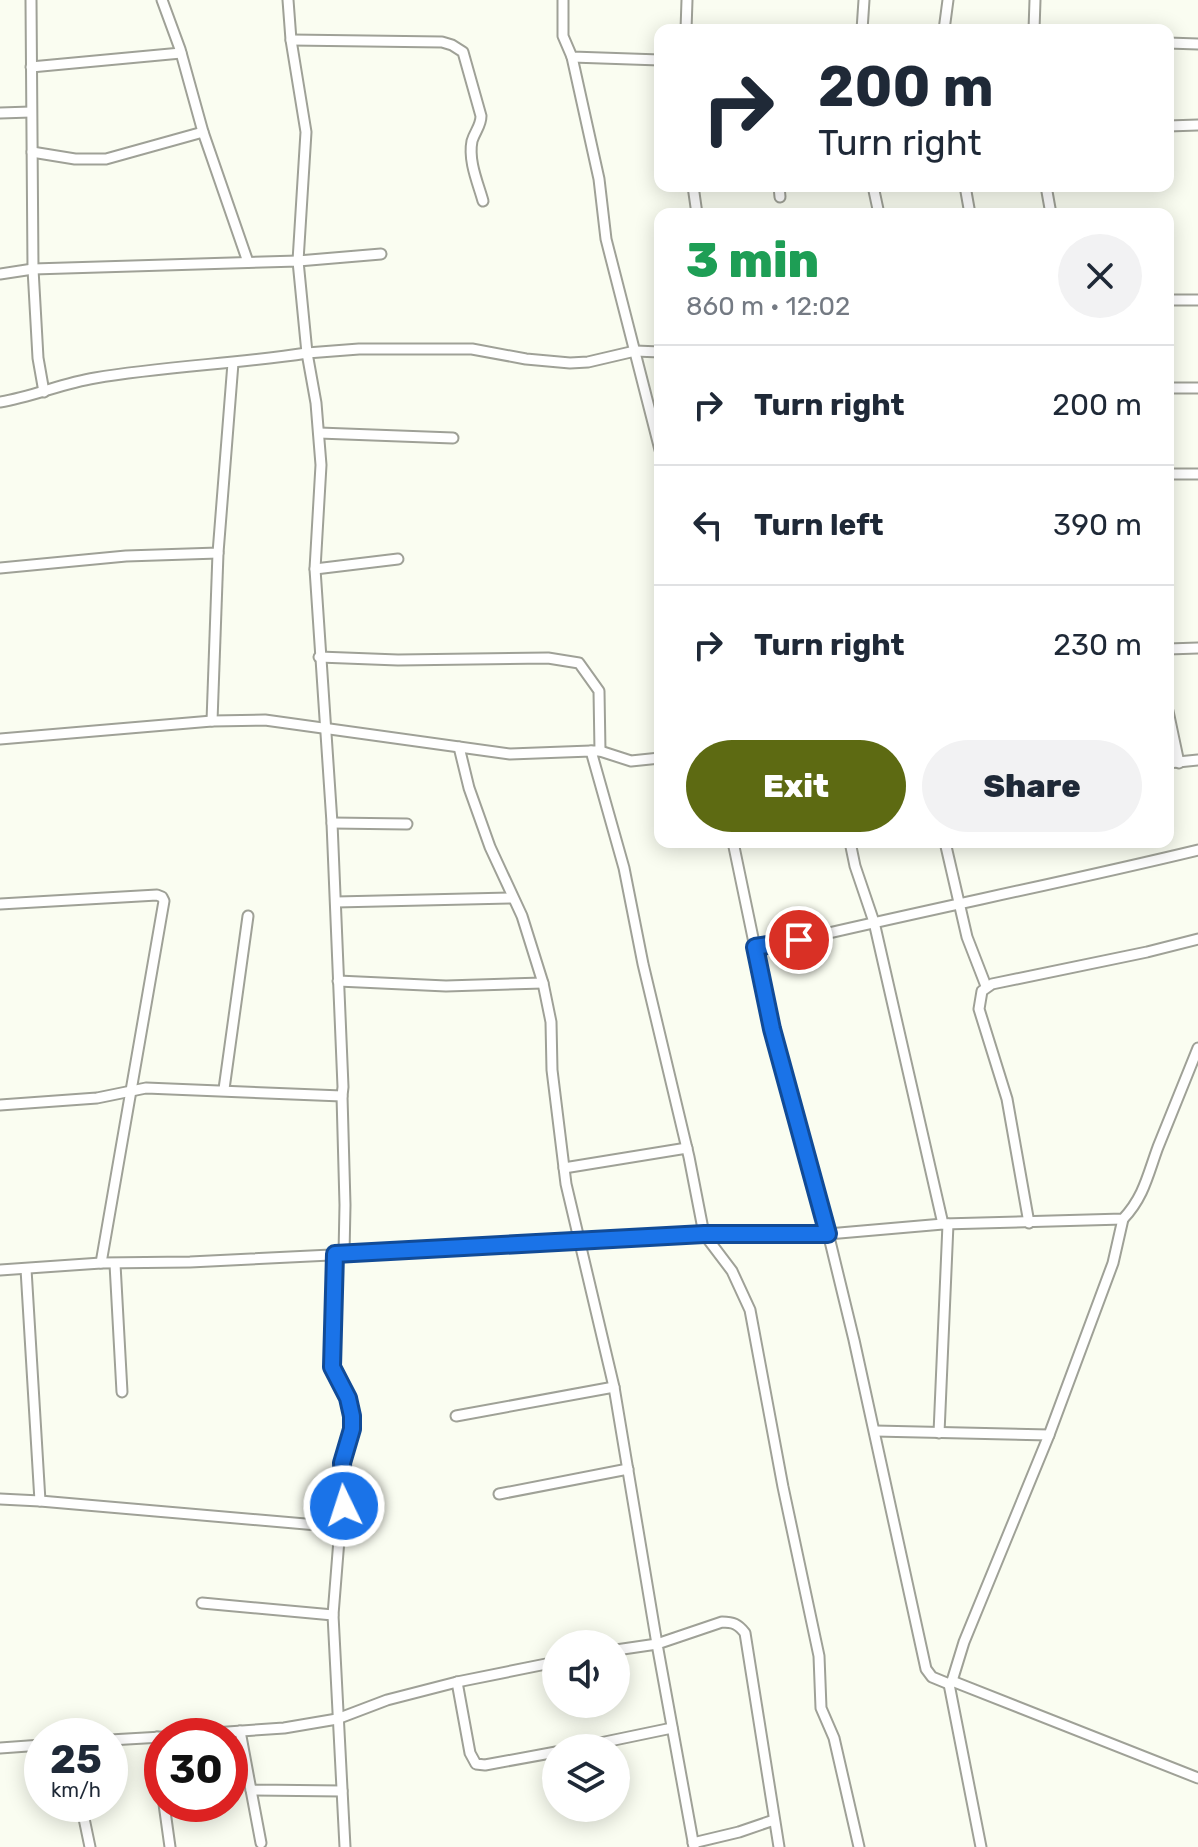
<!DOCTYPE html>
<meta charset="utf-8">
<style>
body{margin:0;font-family:Rubik,sans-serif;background:#f2f2f3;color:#1f2937;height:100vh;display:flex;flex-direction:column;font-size:30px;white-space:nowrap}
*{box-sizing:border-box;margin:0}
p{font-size:26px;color:#747a83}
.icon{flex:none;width:44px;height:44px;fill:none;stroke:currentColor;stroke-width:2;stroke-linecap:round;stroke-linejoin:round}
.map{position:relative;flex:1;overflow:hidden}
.side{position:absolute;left:654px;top:208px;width:520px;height:640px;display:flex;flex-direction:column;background:#fff;border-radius:16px;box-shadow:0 4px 20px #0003}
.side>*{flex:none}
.banner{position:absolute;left:654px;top:24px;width:520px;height:168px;border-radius:16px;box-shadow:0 4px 20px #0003;background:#fff;color:#1f2937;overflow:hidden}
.fabs{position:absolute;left:542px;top:1630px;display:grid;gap:16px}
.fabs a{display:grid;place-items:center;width:88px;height:88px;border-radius:50%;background:#fff;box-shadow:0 4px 20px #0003;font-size:40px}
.speed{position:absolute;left:24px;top:1718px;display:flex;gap:16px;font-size:40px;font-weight:700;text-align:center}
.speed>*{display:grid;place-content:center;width:104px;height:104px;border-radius:50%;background:#fff;box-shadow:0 4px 20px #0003;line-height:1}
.speed small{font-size:20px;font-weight:400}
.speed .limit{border:12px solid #d22;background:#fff;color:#111}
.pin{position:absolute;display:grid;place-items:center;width:68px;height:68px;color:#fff;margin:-34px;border:4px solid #fff;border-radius:50%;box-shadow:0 2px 8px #0007}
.me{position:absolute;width:88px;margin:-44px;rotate:356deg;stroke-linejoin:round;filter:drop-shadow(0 0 6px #0008)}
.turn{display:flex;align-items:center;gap:28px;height:168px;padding:0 32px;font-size:36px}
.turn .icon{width:104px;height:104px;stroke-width:2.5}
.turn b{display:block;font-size:56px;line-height:68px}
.round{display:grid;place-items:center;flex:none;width:84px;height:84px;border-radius:42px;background:#f2f2f3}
.summary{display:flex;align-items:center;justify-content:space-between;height:136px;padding:0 32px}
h1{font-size:48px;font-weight:800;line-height:60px;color:#1e9e55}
.cta{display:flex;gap:16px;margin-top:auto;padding:16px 32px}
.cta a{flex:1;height:92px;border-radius:48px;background:#5d6a12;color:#fff;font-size:32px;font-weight:800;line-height:92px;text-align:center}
.cta a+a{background:#f2f2f3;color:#1f2937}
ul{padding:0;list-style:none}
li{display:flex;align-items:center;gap:24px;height:120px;padding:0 32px;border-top:2px solid #e0e1e3}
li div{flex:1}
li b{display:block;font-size:30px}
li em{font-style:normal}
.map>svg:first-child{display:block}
</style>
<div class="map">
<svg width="1198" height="1847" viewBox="0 0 1198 1847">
<rect width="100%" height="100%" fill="#fafdf1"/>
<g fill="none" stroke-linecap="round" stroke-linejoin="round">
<defs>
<g id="minor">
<polyline points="31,0 33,269 38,358 44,392"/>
<polyline points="162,0 180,49 203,132 248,262"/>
<polyline points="288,0 291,40 306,132 298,261 381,254"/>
<polyline points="563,0 563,36 572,57 660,60"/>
<polyline points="686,30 687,0"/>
<polyline points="862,30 864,0"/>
<polyline points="944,30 948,0"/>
<polyline points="1034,30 1035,0"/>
<path d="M291,40L442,42L452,45L463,52L481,116C481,126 475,131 472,141C468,161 478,183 483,201"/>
<polyline points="1168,43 1198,44"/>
<polyline points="572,57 599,179 606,239 660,450"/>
<polyline points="31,67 181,53"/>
<polyline points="0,113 31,112"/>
<polyline points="1168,126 1198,125"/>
<polyline points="32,152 75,159 106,159 203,132"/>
<polyline points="693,186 697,214"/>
<polyline points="779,186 780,197"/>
<polyline points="873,186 879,214"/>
<polyline points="965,186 970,214"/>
<polyline points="1046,186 1051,214"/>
<polyline points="0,274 33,269 298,261 307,353 359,349 472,349 526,359 570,363 588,362 635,351 660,352"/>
<polyline points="1168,300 1198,300"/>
<polyline points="1168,388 1198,388"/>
<path d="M0,402C32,397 63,383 95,378C165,366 237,364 307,353L316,403L321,465L315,569L332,823L343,1087L342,1096L146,1088L97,1098L0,1105"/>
<polyline points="319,433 453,438"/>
<polyline points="1168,474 1198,474"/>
<polyline points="0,568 126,556 218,553 233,363"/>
<polyline points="315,569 398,559"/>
<polyline points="1168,649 1198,648"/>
<polyline points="319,657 398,660 548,658 579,663 599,691 600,751 591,751"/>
<polyline points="1168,711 1179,763"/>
<polyline points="212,721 218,553"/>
<polyline points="0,739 212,721 265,720 510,754 591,751 624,868 643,964 689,1157 704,1234 732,1271 750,1310 783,1487 819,1656 821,1708 834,1738 859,1847"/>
<polyline points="459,747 469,788 490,847 522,916 543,983 551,1022 552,1070 566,1184 614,1387 657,1644 616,1650"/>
<polyline points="600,751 631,761 660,758"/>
<polyline points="1168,763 1198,760"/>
<polyline points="332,823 407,824"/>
<polyline points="733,842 772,1029 812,1167 854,1340 926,1669 932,1677 949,1684 952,1681 964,1642 1049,1435 1113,1263 1123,1219"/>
<polyline points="850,842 855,866 874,922 943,1224"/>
<polyline points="945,842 967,937 986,986"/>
<polyline points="336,902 513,898"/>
<polyline points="0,904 157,895 162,897 164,901 101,1263"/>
<path d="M755,947L773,946C915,912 1057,884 1198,850"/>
<polyline points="338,981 446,986 543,983"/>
<polyline points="224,1089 248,916"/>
<polyline points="342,1096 345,1205 344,1254"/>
<polyline points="564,1168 687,1148"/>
<polyline points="1029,1223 1007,1099 979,1009 982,991 992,984 1147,952 1198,939"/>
<polyline points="115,1264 122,1392"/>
<path d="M0,1270L101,1263L190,1262L619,1241L704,1234H828L943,1224L1123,1219C1144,1197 1148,1174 1158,1147C1171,1114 1185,1081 1198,1048"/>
<polyline points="456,1416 614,1387"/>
<polyline points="875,1431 1049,1435"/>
<polyline points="939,1433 948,1224"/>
<polyline points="499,1494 628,1469"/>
<polyline points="0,1499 40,1501 26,1269"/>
<polyline points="40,1501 340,1527 344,1506 342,1463 352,1429 352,1416 348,1398 332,1367 335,1254"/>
<polyline points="340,1527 333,1615 345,1847"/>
<polyline points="202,1603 333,1615"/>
<polyline points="952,1681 1198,1778"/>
<polyline points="457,1682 470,1753 476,1764 485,1765 556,1752"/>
<polyline points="949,1684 981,1847"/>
<polyline points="240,1731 251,1790 342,1791"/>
<polyline points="170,1736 284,1728 337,1719 387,1700 457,1682 556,1662"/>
<polyline points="157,1737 162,1783"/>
<polyline points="110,1740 162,1737"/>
<polyline points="0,1748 42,1745"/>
<polyline points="576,1748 672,1728"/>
<polyline points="251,1790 261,1843"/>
<polyline points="81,1804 90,1847"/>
<polyline points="164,1804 170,1847"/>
<polyline points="693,1843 739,1832 774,1820"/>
<path d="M694,1847L657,1644L722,1622C733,1622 738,1624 745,1633L779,1847"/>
</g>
</defs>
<use href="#minor" stroke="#9fa197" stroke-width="13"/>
<use href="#minor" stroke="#fff" stroke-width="9"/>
</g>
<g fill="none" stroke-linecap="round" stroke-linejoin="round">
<defs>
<polyline id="route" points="344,1506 342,1463 352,1429 352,1416 348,1398 332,1367 335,1254 704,1234 828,1234 772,1029 755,947 799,940"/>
</defs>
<use href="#route" stroke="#114b97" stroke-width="20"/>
<use href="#route" stroke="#1a73e8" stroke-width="14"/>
</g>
</svg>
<div class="fabs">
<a><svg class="icon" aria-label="sound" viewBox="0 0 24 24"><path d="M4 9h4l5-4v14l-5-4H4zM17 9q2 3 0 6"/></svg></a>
<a><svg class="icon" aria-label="layers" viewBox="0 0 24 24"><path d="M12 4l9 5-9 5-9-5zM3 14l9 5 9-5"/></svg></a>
</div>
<div class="speed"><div>25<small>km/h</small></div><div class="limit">30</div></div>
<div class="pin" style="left:799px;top:940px;background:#d93025"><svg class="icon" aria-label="arrive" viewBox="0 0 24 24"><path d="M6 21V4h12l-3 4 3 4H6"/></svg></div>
<svg class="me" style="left:344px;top:1506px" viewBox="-20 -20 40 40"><circle r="17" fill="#1a73e8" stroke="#fff" stroke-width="3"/><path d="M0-11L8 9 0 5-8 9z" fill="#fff"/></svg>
<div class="banner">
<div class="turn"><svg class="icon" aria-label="right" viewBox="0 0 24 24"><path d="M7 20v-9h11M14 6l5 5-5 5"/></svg><div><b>200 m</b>Turn right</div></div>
</div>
<section class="side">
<div class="summary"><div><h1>3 min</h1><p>860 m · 12:02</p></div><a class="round"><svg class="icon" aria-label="close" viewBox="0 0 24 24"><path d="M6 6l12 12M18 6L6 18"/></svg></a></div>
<ul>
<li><svg class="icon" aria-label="right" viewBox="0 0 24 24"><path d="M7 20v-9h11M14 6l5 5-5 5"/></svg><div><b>Turn right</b></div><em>200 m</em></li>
<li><svg class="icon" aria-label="left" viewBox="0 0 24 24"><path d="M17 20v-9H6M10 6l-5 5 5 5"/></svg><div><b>Turn left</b></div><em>390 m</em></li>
<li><svg class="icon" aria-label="right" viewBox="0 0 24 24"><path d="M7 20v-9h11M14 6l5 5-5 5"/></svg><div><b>Turn right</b></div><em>230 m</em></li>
</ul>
<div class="cta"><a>Exit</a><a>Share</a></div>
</section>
</div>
